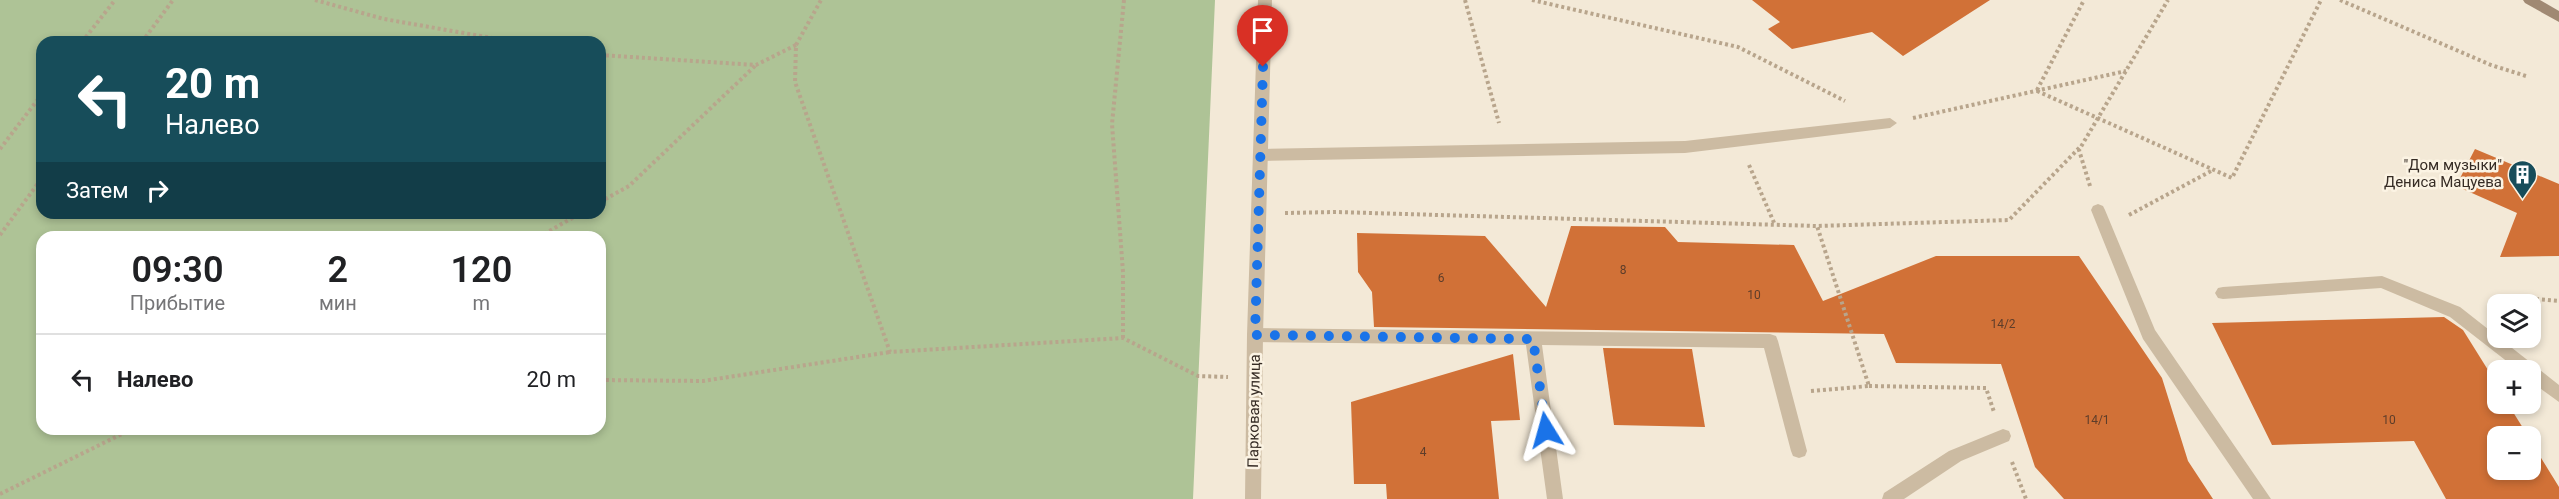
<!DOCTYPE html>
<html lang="ru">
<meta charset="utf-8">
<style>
body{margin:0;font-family:Roboto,sans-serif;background:#f2f2f2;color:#202124;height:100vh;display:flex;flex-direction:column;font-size:22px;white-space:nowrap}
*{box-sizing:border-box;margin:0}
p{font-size:20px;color:#757577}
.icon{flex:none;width:33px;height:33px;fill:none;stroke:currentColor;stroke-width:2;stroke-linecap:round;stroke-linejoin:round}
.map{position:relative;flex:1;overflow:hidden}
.details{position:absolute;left:36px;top:231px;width:570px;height:204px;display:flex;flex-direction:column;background:#fff;border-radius:18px;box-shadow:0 3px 9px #0003}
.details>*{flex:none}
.hud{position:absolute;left:36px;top:36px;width:570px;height:183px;border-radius:18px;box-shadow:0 3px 9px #0003;background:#174d5a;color:#fff;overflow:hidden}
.buttons{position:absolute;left:2487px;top:294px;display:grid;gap:12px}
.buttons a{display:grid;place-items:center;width:54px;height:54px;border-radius:12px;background:#fff;box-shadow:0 3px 9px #0003;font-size:30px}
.pin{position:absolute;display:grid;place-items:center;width:51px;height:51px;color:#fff;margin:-62px -26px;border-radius:50% 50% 50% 0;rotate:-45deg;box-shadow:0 0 6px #0007}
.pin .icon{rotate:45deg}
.me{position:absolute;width:66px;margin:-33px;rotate:352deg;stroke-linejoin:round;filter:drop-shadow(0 0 4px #0008)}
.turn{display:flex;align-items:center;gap:21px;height:126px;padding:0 30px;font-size:27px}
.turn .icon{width:78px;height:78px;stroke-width:2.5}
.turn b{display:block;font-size:42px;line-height:51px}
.then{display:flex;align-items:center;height:57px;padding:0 30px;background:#0003;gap:12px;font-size:22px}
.eta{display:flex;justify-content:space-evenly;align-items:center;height:102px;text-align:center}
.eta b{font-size:36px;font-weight:600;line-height:42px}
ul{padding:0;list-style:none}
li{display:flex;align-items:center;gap:18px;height:90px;padding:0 30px;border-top:2px solid #e0e0e0}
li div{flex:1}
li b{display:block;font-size:22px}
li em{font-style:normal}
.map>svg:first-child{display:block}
</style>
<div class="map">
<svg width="2559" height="499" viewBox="0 0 2559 499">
<rect width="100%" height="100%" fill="#f3e9d7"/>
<path fill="#aec396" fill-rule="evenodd" d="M0,0H1215L1193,499H0ZM42,42H600V213H42ZM42,237H600V429H42Z"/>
<g fill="#d17137">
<polygon points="1752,0 1990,0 1903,56 1872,32 1792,49 1768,29 1780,22"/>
<polygon points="2475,149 2559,184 2559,256 2500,257 2517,213 2456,186"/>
<polygon points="1571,226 1665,227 1678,242 1794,245 1823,301 1936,256 2079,256 2162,378 2188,461 2213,499 2064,499 2035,467 2001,364 1896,363 1884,334 1374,327 1372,292 1358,272 1357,233 1485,236 1546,307"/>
<polygon points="2444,317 2463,330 2498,386 2498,404 2508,404 2528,436 2498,436 2498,470 2530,470 2530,440 2559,487 2559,499 2446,499 2414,441 2272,445 2212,323"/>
<polygon points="1603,348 1692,349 1705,427 1614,425"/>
<polygon points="1513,354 1520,420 1491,421 1499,499 1387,499 1386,484 1354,484 1351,402"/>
</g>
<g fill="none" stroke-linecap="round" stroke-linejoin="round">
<g stroke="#b8a58c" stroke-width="4" stroke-dasharray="3 3" stroke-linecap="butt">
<polyline points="315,0 384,19 515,42"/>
<polyline points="1465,0 1499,123"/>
<polyline points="1532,0 1738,47 1845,101"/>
<polyline points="2340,0 2491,65 2526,76"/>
<polyline points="82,42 115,0"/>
<polyline points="142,42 173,0"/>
<polyline points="796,45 821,0"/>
<polyline points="600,55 756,65 796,45 795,82 890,352 1123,338 1198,376 1228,377"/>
<polyline points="2037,90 2084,0"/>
<polyline points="2037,91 2232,178 2321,0"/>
<polyline points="1913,118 2126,71"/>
<polyline points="0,149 42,94"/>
<polyline points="1749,165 1775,225"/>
<polyline points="2090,186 2079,150 2168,0"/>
<polyline points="600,202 629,186 756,65"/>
<polyline points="1285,213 1336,212 1817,226 2009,220 2081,146"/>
<polyline points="2129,215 2213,170"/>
<polyline points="0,235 42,178"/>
<polyline points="539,237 581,213"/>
<polyline points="2524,298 2559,301"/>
<polyline points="1123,338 1123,272 1112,124 1124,0"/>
<polyline points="600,380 703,381 890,352"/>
<polyline points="1869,386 1986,388 1994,412"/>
<polyline points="1811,391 1869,386 1817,226"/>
<polyline points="2012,462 2026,499"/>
<polyline points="0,494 132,429"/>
</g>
<g fill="#ccbba2" fill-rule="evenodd">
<polygon points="1890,118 1897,123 1890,128 1685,153 1260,161 1255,159 1253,155 1255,151 1260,149 1685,141"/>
<polygon points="2098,204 2103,206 2105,210 2155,330 2271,499 2253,499 2143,339 2091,210 2093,206"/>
<polygon points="2382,276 2460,307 2559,385 2559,402 2530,381 2530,370 2518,370 2450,317 2381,288 2223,299 2218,298 2215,293 2218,288 2223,287"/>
<polygon points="1255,328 1770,334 1776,336 1778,341 1807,451 1805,456 1799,458 1793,456 1791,451 1764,348 1542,345 1563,499 1547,499 1526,345 1255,342 1249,340 1247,335 1249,330"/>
<polygon points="2003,429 2009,431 2011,436 2009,441 1961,461 1904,499 1882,499 1884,493 1949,451"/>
</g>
<polygon fill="#ccbba2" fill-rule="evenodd" points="1258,0 1272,0 1263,335 1261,499 1245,499 1247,335"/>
<polygon fill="#a08973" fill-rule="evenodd" points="2523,0 2540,0 2559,11 2559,22 2525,3"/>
</g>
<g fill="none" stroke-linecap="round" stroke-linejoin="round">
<polyline stroke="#1a73e8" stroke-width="10" stroke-dasharray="0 18" points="1263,67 1255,335 1533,339 1546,430"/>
</g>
<defs>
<symbol id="building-pin" viewBox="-11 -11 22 30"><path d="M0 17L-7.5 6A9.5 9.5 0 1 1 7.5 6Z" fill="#174d5a" stroke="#fbf3e3"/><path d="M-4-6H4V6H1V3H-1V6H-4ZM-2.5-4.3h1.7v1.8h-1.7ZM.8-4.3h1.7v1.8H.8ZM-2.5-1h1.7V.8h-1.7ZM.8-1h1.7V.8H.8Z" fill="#fff"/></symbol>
</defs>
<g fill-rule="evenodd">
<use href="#building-pin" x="2506" y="158" width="33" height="45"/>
</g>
<g text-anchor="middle" stroke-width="5" stroke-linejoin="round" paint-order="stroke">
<g font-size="12" fill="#5d3d2a">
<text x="1623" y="274">8</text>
<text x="1441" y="282">6</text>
<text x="1754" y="299">10</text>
<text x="2003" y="328">14/2</text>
<text x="2097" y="424">14/1</text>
<text x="2389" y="424">10</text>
<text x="1423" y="456">4</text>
</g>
<g font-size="15" fill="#362c25" stroke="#fbf3e3" text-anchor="end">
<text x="2502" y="170">"Дом музыки"<tspan x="2502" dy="17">Дениса Мацуева</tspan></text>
</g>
<g font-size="15" fill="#362c25" stroke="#fbf3e3">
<text transform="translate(1254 411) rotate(-89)" y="5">Парковая улица</text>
</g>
</g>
</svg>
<div class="buttons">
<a><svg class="icon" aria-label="layers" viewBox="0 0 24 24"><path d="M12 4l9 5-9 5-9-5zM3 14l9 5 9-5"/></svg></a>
<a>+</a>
<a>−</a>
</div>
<div class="pin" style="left:1263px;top:67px;background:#d93025"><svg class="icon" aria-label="arrive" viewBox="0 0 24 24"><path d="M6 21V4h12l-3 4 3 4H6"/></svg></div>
<svg class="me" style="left:1546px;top:430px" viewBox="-20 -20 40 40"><path d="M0-17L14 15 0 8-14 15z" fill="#1a73e8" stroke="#fff" stroke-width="4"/></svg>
<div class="hud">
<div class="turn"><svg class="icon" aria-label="left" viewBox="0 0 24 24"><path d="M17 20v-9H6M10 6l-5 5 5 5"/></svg><div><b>20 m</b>Налево</div></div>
<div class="then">Затем<svg class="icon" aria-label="right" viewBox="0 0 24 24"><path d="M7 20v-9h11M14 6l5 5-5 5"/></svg></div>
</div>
<section class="details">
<div class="eta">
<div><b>09:30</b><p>Прибытие</p></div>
<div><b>2</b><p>мин</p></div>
<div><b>120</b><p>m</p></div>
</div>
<ul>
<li><svg class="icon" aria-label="left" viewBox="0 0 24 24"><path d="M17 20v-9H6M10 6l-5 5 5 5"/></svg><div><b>Налево</b></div><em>20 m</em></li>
</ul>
</section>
</div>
